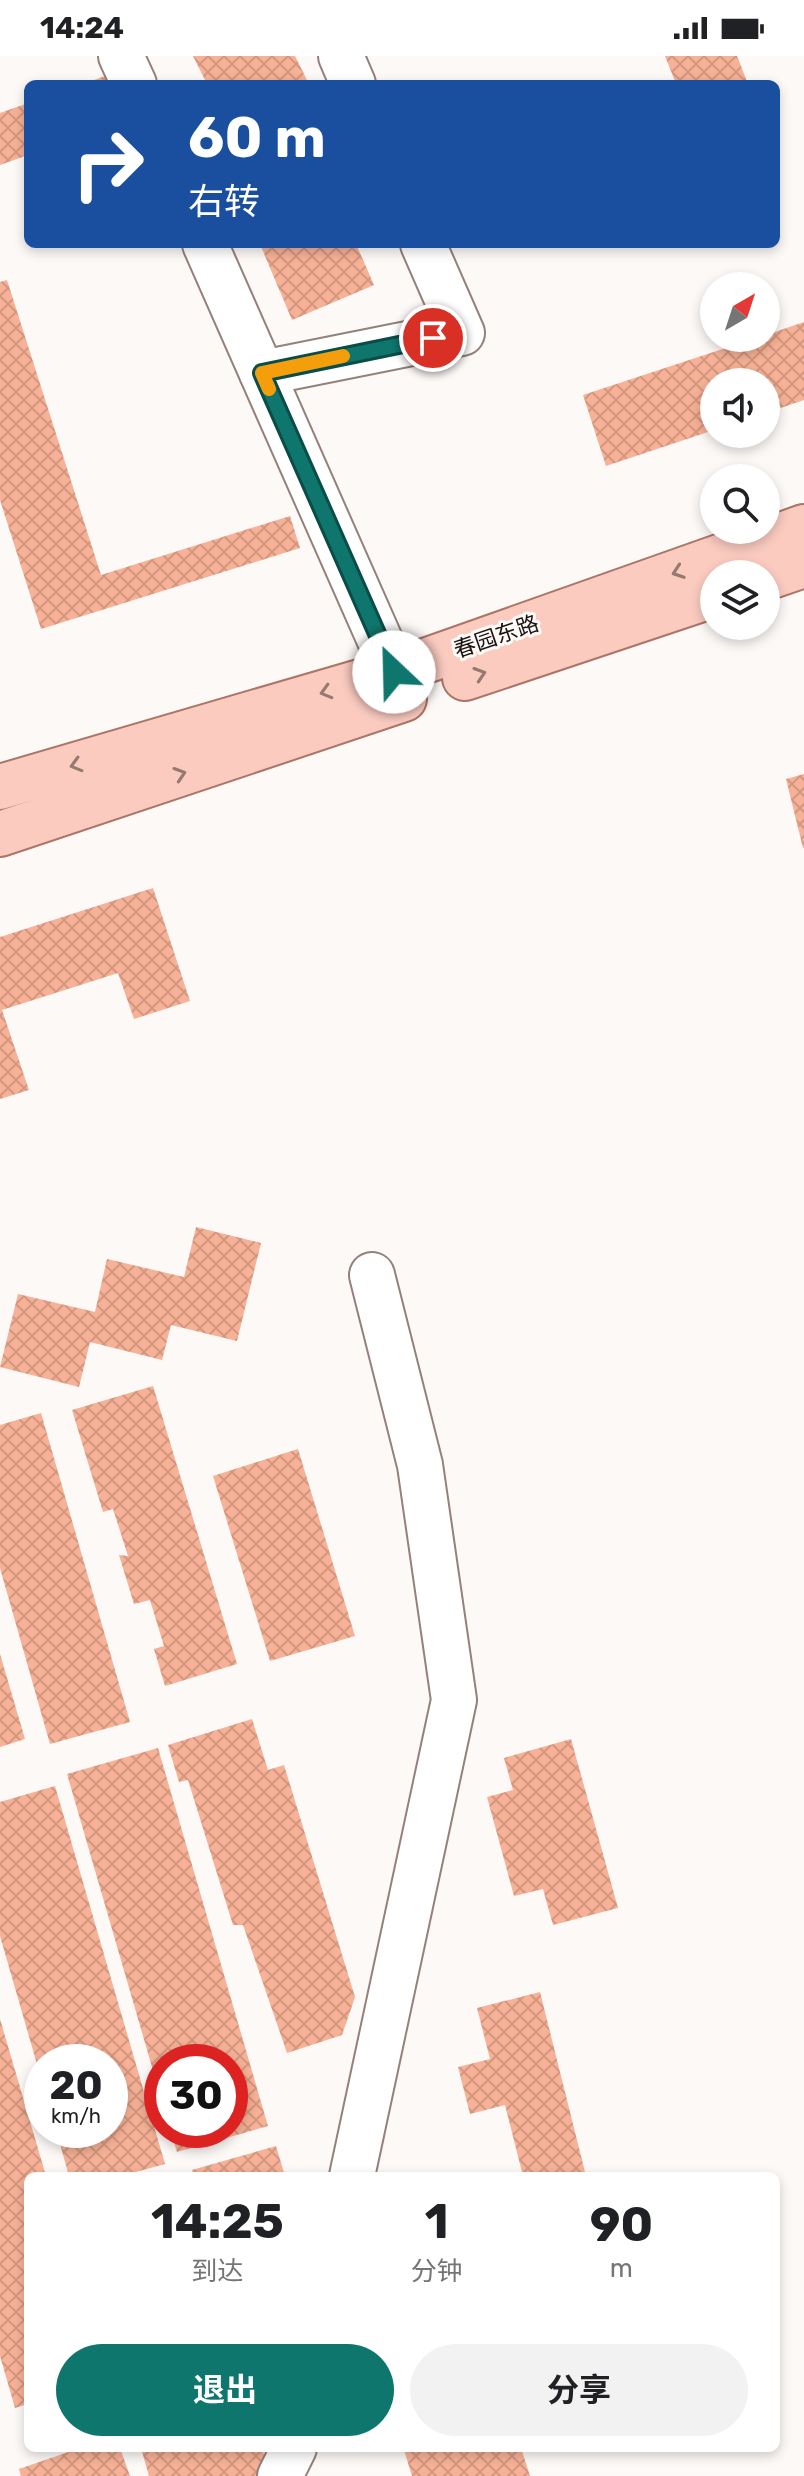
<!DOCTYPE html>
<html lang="zh">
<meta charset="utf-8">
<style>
body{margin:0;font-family:Rubik,"Noto Sans SC",sans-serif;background:#f2f2f2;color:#202124;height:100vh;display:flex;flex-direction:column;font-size:30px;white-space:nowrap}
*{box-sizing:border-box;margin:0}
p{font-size:26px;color:#757577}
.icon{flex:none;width:44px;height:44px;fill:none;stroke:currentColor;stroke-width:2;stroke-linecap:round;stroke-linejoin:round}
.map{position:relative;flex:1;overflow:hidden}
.panel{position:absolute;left:24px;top:2116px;width:756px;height:280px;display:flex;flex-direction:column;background:#fff;border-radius:12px;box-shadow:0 4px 12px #0003}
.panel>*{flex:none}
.hud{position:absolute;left:24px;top:24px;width:756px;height:168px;border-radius:12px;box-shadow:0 4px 12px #0003;background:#1a4fa0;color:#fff;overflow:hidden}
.needle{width:52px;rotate:39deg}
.controls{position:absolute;left:700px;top:216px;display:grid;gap:16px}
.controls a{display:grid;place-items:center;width:80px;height:80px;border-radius:50%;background:#fff;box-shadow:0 4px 12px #0003;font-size:40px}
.speed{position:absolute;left:24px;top:1988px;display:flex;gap:16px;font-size:40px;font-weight:700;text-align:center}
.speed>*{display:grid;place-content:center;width:104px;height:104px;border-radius:50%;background:#fff;box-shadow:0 4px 12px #0003;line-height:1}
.speed small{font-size:20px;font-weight:400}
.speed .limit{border:12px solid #d22;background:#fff;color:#111}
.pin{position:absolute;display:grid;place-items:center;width:68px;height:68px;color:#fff;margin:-34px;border:4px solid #fff;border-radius:50%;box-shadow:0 2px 8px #0007}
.me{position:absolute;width:88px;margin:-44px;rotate:336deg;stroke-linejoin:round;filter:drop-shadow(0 0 6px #0008)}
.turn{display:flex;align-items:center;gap:28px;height:168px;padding:0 32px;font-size:36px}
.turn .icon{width:104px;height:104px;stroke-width:2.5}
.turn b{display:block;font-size:56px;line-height:68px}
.eta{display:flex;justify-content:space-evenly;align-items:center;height:136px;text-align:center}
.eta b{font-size:48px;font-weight:700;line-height:56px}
.cta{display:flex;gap:16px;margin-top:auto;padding:16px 32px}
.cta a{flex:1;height:92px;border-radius:48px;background:#0f766e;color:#fff;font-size:32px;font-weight:700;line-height:92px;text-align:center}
.cta a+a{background:#f2f2f2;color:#202124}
.status{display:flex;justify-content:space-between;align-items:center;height:56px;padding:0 40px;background:#fff;direction:ltr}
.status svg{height:22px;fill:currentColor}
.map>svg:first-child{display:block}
</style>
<div class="status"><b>14:24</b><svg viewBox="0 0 49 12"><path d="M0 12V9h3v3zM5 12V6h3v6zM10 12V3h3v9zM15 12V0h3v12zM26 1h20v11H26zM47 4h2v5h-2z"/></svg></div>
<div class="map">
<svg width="804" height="2420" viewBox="0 0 804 2420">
<defs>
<pattern id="building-cross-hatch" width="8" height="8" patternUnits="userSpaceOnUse" patternTransform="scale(2)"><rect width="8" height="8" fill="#f7b196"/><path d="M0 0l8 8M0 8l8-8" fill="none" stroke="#d39780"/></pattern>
</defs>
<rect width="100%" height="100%" fill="#fdf9f7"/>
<g fill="url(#building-cross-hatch)">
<polygon points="193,0 295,0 309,28 207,28"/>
<polygon points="665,0 737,0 748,28 676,28"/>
<polygon points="113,17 118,28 83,28"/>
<polygon points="28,47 28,99 0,109 0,57"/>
<polygon points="260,188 356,188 374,229 292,264"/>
<polygon points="7,224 101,519 290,460 300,492 41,573 0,444 0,226"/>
<polygon points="804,266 804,344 766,357 766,326 714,326 714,374 606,410 583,339 756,282 766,282 766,279"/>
<polygon points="804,718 804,792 803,792 786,723"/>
<polygon points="153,832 190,945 134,963 118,917 2,954 29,1034 0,1043 0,881"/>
<polygon points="196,1171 261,1187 237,1285 171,1269 162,1304 90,1286 79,1331 0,1311 18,1238 95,1256 107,1203 184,1221"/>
<polygon points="153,1330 237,1608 165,1630 154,1593 164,1590 150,1544 134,1548 119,1499 128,1500 113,1453 103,1456 72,1354"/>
<polygon points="41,1357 130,1666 50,1688 0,1512 0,1369"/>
<polygon points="298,1393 355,1580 270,1605 213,1420"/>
<polygon points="0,1598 25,1683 0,1691"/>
<polygon points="252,1663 268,1714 284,1709 355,1941 342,1979 287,1997 243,1869 233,1869 188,1724 179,1726 168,1689"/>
<polygon points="571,1683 618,1852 553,1869 543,1833 514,1840 487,1741 513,1734 504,1702"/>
<polygon points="158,1692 268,2070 177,2096 170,2074 230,2074 230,2006 162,2006 161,2042 67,1718"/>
<polygon points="55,1730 165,2108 121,2120 69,2120 56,2074 110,2074 110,2006 42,2006 41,2022 0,1880 0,1746"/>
<polygon points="540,1936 586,2120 523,2120 505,2049 470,2058 458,2011 490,2003 477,1952"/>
<polygon points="0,1963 46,2120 28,2120 28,2348 15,2352 0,2300"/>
<polygon points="276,2090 285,2120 193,2120 192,2114"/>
<polygon points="80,2392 120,2392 130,2420 21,2420 19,2413"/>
<polygon points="141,2392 262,2392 271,2420 149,2420"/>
<polygon points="410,2392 521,2392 530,2420 412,2420 404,2394"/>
</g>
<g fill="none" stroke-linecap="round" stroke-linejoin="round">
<defs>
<g id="minor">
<polyline points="121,0 134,28"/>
<polyline points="341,0 353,28"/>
<polyline points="205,188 394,616"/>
<polyline points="262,317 462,277 423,188"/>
<polyline points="352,2120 454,1644 420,1409 372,1219"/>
<polyline points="280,2420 294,2392"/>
</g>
<g id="major">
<polyline points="766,522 804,509"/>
<polyline points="465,622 714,539"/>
<polyline points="0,731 394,616 804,471"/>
<polyline points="0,778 404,643"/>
</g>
</defs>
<use href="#minor" stroke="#94817a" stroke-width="48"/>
<use href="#major" stroke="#ab7567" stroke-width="48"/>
<use href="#minor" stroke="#fff" stroke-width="44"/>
<use href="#major" stroke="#fbcbc0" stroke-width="44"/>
</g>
<defs><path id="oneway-chevron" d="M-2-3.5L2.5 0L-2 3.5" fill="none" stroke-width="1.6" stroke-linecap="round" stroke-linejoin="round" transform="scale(2)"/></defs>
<g stroke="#967971">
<use href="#oneway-chevron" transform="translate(678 516) rotate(161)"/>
<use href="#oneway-chevron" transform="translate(480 618) rotate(-18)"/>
<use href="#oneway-chevron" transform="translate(326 636) rotate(164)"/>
<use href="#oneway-chevron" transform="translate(76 709) rotate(164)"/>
<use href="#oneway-chevron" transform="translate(180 718) rotate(-18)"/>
</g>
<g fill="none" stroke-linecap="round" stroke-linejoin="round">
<defs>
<polyline id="route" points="394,616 262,317 433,282"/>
</defs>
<use href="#route" stroke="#0a4d48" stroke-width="20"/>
<use href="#route" stroke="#0f766e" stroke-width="14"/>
<polyline stroke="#f59e0b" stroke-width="14" points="269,333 262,317 343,300"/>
</g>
<g text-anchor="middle" stroke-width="6" stroke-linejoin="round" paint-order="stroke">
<g font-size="22" fill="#1b1411" stroke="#fdf9f7">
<text transform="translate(496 580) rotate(-19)" y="8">春园东路</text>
</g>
</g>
</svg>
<div class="controls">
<a><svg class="needle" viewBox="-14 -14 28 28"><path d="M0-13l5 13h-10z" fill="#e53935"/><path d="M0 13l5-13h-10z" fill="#757577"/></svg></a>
<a><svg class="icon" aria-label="sound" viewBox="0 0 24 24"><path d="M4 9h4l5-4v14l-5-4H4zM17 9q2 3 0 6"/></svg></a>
<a><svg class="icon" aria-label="search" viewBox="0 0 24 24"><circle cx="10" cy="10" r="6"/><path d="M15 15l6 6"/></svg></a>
<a><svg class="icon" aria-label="layers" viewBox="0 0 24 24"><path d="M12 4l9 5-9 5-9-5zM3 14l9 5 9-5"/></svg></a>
</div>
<div class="speed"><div>20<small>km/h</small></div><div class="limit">30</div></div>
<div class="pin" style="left:433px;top:282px;background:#d93025"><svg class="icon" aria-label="arrive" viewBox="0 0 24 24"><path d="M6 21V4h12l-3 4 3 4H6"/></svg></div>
<svg class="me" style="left:394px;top:616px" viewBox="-20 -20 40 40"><circle r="19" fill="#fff"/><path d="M0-13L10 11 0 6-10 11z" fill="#0f766e"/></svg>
<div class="hud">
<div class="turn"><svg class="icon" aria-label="right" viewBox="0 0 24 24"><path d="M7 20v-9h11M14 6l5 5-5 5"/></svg><div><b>60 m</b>右转</div></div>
</div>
<section class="panel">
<div class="eta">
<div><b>14:25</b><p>到达</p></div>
<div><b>1</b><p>分钟</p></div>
<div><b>90</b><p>m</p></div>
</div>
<div class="cta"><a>退出</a><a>分享</a></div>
</section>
</div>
